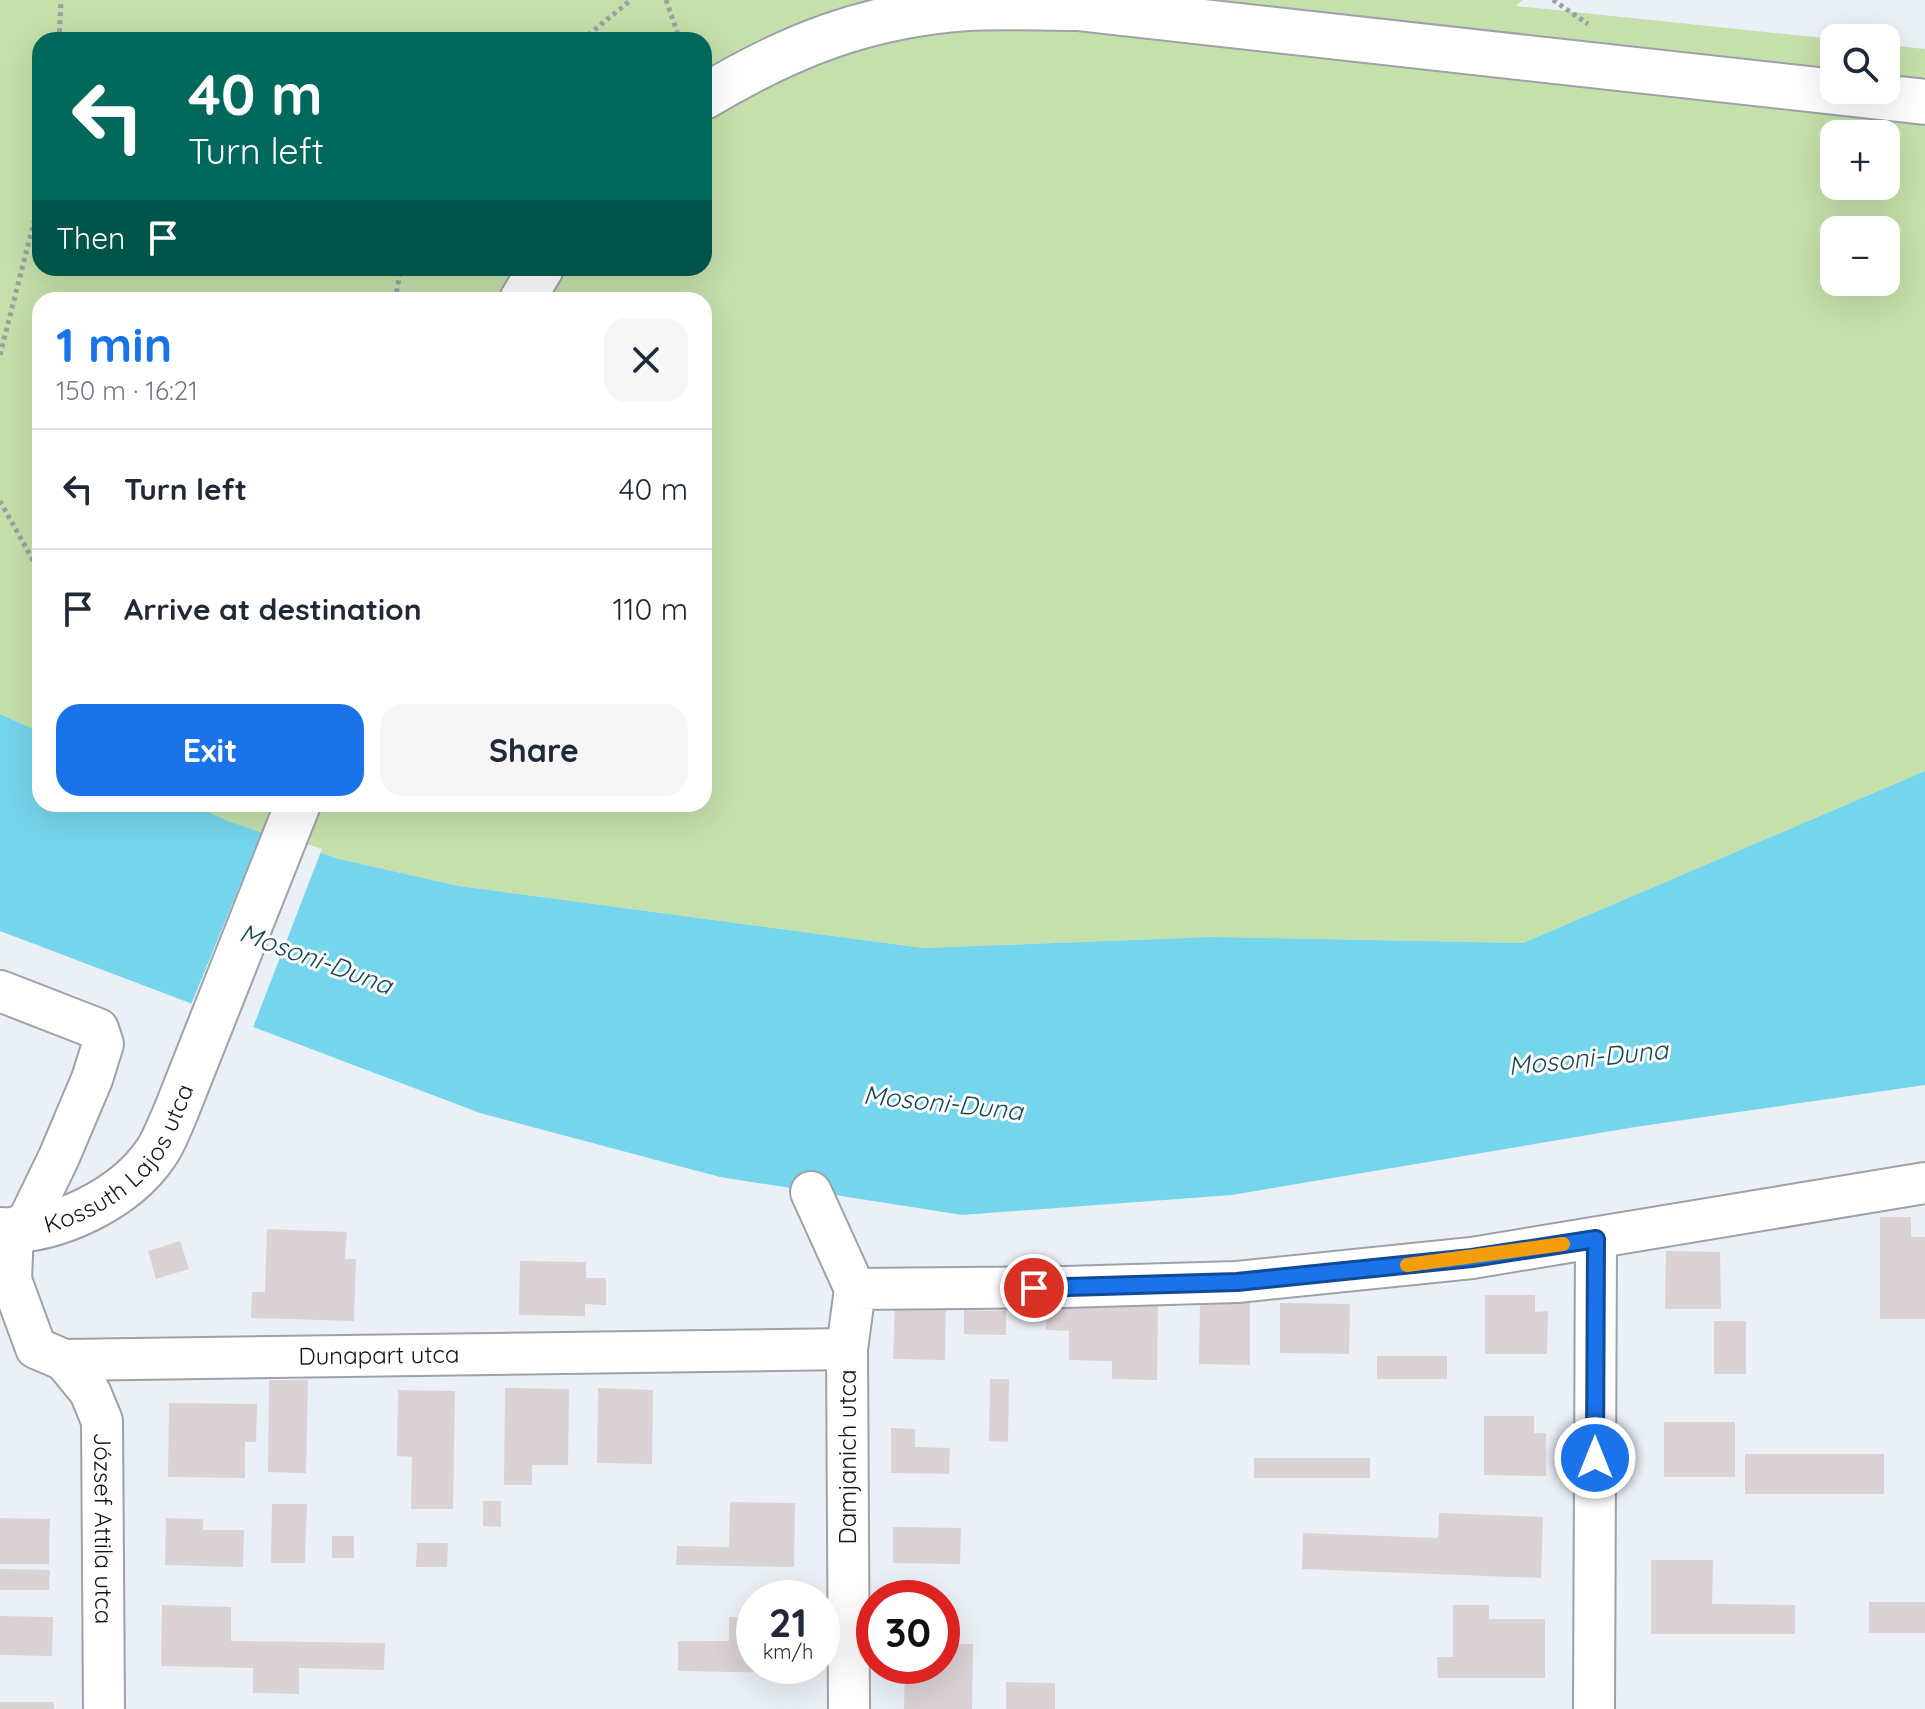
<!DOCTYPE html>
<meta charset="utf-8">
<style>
body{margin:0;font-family:Quicksand,sans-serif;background:#f6f6f7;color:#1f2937;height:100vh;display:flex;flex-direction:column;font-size:30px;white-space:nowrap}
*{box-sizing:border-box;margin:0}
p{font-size:26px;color:#747a83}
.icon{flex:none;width:44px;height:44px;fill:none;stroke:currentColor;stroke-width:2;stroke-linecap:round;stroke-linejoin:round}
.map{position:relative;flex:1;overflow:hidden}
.details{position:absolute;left:32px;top:292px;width:680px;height:520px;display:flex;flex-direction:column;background:#fff;border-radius:24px;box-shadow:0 8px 32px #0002}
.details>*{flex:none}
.guide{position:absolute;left:32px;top:32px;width:680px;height:244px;border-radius:24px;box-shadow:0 8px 32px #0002;background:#00695c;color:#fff;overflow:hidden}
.fabs{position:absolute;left:1820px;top:24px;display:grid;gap:16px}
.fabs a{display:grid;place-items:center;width:80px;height:80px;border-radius:16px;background:#fff;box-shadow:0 8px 32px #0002;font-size:40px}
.speed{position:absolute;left:736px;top:1580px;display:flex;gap:16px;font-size:40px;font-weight:700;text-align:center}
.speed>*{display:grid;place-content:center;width:104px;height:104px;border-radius:50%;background:#fff;box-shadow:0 8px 32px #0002;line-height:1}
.speed small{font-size:20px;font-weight:400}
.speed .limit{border:12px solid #d22;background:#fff;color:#111}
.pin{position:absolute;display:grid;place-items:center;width:68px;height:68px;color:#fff;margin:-34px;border:4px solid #fff;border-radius:50%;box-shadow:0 2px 8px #0007}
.me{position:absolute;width:88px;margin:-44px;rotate:0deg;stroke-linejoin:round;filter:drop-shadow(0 0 6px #0008)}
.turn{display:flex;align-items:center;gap:28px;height:168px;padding:0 24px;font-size:36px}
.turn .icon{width:104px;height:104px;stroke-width:2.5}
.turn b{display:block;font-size:56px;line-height:68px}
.then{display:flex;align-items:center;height:76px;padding:0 24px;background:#0003;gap:16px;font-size:30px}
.round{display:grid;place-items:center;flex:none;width:84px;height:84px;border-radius:24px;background:#f6f6f7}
.summary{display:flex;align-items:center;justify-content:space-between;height:136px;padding:0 24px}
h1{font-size:48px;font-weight:700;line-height:60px;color:#1a73e8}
.button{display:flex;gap:16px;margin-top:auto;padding:16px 24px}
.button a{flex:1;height:92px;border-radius:24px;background:#1a73e8;color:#fff;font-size:32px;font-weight:700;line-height:92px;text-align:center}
.button a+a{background:#f6f6f7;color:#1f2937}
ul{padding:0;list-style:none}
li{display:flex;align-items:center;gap:24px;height:120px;padding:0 24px;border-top:2px solid #e0e1e3}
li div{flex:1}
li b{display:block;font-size:30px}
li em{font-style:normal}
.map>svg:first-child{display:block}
</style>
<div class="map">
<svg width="1925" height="1709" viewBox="0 0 1925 1709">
<rect width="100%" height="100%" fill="#eaf0f6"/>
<path fill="#c5e0ab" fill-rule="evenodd" d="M0,0H1523L1516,6L1834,39V90H1886V45L1925,49V771L1523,943L1212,937L923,948L459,886L339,859L227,821L191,804H704V300H40V732L0,714ZM40,40H704V268H40ZM1834,134H1886V186H1834ZM1834,230H1886V282H1834Z"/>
<polygon fill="#75d5ec" points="0,714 40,732 40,804 191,804 228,821 339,859 459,886 923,948 1212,937 1523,943 1925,771 1925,1085 1635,1127 1232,1195 962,1215 720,1177 480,1113 0,931"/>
<polygon fill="#eaf0f6" points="263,829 322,849 252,1030 190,1007"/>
<g fill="#dad2d5">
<polygon points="1880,1217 1911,1217 1911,1237 1925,1237 1925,1319 1880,1319"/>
<polygon points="267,1229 347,1232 345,1259 356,1259 354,1321 251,1318 252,1292 265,1292"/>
<polygon points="180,1241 189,1269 156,1279 148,1251"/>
<polygon points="1666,1251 1720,1252 1721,1309 1665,1309"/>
<polygon points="520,1261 586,1262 586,1278 606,1278 606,1305 585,1304 585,1316 519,1315"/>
<polygon points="1485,1295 1535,1295 1535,1312 1548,1311 1547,1354 1485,1354"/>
<polygon points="895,1298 946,1298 945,1360 893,1359"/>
<polygon points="1200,1301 1250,1302 1250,1365 1199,1364"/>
<polygon points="1280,1303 1350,1304 1349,1354 1280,1353"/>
<polygon points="1046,1304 1158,1306 1157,1380 1112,1379 1112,1361 1069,1360 1069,1331 1046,1330"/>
<polygon points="964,1310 1006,1311 1006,1335 964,1334"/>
<rect x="1714" y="1321" width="32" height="53"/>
<rect x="1377" y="1356" width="70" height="23"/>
<polygon points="990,1379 1009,1379 1008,1442 989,1441"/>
<polygon points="269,1380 308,1380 306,1473 268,1472"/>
<polygon points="505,1388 569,1389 568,1465 532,1465 532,1485 504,1485"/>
<polygon points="598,1388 653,1390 652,1464 597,1463"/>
<polygon points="398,1390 455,1391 453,1509 411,1509 412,1457 397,1456"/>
<polygon points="169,1403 257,1404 256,1442 245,1442 245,1478 168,1477"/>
<polygon points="1484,1416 1534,1416 1534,1433 1546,1433 1546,1476 1484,1475"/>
<rect x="1664" y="1422" width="71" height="55"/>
<polygon points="891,1428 915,1429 915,1447 950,1448 949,1474 891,1473"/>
<rect x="1745" y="1454" width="139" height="40"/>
<rect x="1254" y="1458" width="116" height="20"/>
<polygon points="483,1501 501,1501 501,1527 483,1526"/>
<polygon points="730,1502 795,1503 794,1567 676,1565 677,1546 729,1547"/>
<polygon points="272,1504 307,1504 305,1563 271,1563"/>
<polygon points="1439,1513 1543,1517 1541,1578 1302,1569 1303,1533 1438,1538"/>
<polygon points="0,1518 50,1519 49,1564 0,1564"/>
<polygon points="166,1518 203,1519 203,1530 244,1530 243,1567 165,1565"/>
<polygon points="893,1527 961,1528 960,1564 893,1563"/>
<rect x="332" y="1536" width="22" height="22"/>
<polygon points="417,1543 448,1543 447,1567 416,1567"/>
<polygon points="1651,1560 1713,1560 1712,1604 1795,1605 1795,1634 1651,1634"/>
<polygon points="0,1569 50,1570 49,1590 0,1590"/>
<rect x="1869" y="1602" width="56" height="31"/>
<polygon points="162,1605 231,1607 231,1641 385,1643 384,1670 299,1668 299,1694 253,1693 253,1668 161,1666"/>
<polygon points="1453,1605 1489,1605 1489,1619 1545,1619 1545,1678 1438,1678 1437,1657 1453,1657"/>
<polygon points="0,1616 53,1617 52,1656 0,1655"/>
<polygon points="729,1617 754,1617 754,1666 794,1666 794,1673 678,1671 678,1641 729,1641"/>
<polygon points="942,1644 973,1644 972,1709 904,1709 905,1666 942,1666"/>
<polygon points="1006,1682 1055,1683 1055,1709 1006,1709"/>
<rect x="0" y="1702" width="54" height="7"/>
</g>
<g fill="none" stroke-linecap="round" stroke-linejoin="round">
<defs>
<g id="minor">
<path id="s1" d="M0,991L98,1029L103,1044L92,1079L59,1157L29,1219L13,1231L11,1280L36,1348L64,1360L847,1349"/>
<polyline points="811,1192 855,1289"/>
<path id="s2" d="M64,1360L90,1392L102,1421L104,1709"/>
<polyline points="849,1709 847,1349 855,1289 1064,1287 1237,1282 1472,1258 1925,1183"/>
<polyline points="1594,1709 1596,1239"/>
</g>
<g id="secondary">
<path d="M704,97C789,46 867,15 967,8C1003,6 1041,8 1077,8L1925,102"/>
<polyline points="522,300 541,268"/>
<path id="s3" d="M0,1230C55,1233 125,1199 156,1153C164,1142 169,1127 175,1114L298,804"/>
</g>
</defs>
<use href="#minor" stroke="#9da2a8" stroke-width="44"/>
<use href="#secondary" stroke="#9da2a8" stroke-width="48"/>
<g stroke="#9ba0a5" stroke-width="5" stroke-dasharray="4 4" stroke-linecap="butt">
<polyline points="666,0 680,40"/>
<polyline points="1553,0 1588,24"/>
<polyline points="59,40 61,0"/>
<polyline points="582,40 631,0"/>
<polyline points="395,300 401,268"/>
<polyline points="0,355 40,198"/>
<polyline points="0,501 40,573"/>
</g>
<use href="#minor" stroke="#fff" stroke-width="40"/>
<use href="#secondary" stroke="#fff" stroke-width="44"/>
</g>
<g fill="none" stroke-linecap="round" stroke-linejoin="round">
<defs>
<polyline id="route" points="1034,1288 1237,1282 1472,1258 1596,1239 1595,1458"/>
</defs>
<use href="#route" stroke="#114b97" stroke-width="20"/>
<use href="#route" stroke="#1a73e8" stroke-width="14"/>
<polyline stroke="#f59e0b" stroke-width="14" points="1407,1265 1563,1244"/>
</g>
<g text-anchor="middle" stroke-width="6" stroke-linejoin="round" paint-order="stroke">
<g font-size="24" fill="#131517" stroke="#fbfdfe">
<text dy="8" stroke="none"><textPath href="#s3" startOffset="150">Kossuth Lajos utca</textPath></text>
<text dy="8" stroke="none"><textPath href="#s1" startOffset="798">Dunapart utca</textPath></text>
<text transform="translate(848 1457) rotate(-90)" y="8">Damjanich utca</text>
<text dy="8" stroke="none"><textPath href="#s2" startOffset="180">József Attila utca</textPath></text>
</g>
<g font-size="26" font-style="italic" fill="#19454f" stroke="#fbfdfe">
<text transform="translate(316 959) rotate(20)" y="9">Mosoni-Duna</text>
<text transform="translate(1588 1058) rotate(-6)" y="9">Mosoni-Duna</text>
<text transform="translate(943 1103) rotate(6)" y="9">Mosoni-Duna</text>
</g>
</g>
</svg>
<div class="fabs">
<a><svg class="icon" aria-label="search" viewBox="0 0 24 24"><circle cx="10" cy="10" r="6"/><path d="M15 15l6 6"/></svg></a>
<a>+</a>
<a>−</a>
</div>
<div class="speed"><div>21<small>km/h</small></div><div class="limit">30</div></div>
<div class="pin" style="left:1034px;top:1288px;background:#d93025"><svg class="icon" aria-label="arrive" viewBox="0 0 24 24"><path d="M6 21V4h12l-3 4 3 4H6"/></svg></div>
<svg class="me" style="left:1595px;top:1458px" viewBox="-20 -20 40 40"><circle r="17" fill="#1a73e8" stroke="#fff" stroke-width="3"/><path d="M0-11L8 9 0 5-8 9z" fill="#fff"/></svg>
<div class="guide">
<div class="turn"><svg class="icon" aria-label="left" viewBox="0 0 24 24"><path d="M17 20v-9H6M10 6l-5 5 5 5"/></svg><div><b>40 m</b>Turn left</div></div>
<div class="then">Then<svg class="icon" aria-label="arrive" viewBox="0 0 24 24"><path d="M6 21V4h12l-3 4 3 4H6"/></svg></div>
</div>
<section class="details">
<div class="summary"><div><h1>1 min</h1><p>150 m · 16:21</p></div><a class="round"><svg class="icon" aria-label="close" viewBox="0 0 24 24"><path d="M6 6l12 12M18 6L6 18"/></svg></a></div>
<ul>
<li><svg class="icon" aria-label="left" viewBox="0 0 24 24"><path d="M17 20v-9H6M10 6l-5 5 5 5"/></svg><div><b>Turn left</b></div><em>40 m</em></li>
<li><svg class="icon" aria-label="arrive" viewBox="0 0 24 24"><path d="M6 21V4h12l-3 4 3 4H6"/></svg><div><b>Arrive at destination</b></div><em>110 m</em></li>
</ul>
<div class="button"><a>Exit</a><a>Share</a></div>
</section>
</div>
